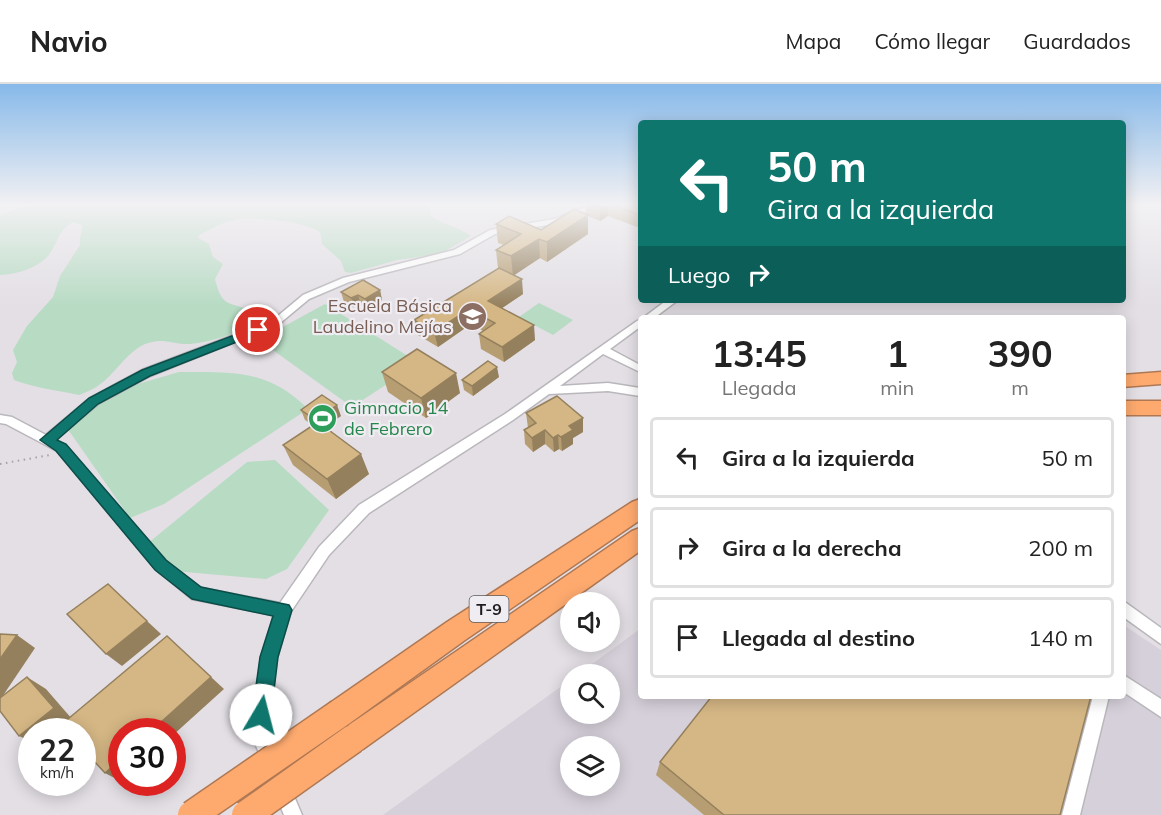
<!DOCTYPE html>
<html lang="es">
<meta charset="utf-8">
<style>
body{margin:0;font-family:Mulish,sans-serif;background:#f6f6f6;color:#222;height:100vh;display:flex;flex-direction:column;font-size:22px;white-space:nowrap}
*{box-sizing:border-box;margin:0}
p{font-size:20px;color:#767676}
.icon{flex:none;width:33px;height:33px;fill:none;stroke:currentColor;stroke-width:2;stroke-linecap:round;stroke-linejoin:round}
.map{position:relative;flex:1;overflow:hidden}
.drawer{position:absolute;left:638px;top:231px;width:488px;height:384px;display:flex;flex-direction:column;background:#fff;border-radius:6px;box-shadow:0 3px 15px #0003}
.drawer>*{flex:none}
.banner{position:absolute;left:638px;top:36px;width:488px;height:183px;border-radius:6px;box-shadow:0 3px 15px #0003;background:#0f766e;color:#fff;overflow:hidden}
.fabs{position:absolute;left:560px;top:508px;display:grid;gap:12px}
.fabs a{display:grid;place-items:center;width:60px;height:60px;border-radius:50%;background:#fff;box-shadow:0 3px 15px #0003;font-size:30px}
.speed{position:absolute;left:18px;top:634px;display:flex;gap:12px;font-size:30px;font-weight:700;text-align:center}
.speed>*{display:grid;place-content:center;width:78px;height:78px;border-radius:50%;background:#fff;box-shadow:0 3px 15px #0003;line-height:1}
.speed small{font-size:15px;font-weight:400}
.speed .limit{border:9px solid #d22;background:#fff;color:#111}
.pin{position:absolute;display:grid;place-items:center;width:51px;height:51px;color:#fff;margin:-26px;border:3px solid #fff;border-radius:50%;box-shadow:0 2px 6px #0007}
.me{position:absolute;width:66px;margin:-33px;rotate:8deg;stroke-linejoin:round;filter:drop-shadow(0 0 4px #0008)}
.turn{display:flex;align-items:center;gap:21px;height:126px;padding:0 30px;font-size:27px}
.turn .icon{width:78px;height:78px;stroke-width:2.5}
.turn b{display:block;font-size:42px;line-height:51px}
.then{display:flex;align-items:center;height:57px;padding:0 30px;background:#0003;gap:12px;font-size:22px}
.eta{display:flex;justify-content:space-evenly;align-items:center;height:102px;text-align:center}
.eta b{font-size:36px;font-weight:700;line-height:42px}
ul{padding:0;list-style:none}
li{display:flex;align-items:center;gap:18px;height:81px;margin:0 12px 9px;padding:0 18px;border:3px solid #e0e0e0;border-radius:6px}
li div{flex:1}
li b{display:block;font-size:22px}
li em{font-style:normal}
header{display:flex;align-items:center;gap:36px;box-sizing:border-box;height:84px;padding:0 30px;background:#fff;border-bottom:2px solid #e0e0e0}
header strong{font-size:28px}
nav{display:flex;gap:33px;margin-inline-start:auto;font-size:21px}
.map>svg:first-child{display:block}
</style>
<header>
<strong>Navio</strong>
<nav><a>Mapa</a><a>Cómo llegar</a><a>Guardados</a></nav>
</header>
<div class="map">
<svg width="1161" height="731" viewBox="0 0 1161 731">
<rect width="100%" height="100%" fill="#e3dfe5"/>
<path fill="#d6d0da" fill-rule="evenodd" d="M1122,540L1161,566V731H383L570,596V630H609V591H577L640,545V612H1122ZM570,663H609V702H570Z"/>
<g fill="#b7dbc3">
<path d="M29,121H428L431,132C443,141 458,142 471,152L440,170L397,176L351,189L345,188L341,177L322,160C321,155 322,150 318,147C303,137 251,132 234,136C222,138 211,145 199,151L198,154L209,160L213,173L223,180L215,195C222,224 228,217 252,227L256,234C248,249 200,261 184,260C172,259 164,255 152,258C131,262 119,285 103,298C96,304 87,308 79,311C57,306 35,304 14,296L12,289L17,278L13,266L27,242L53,213L60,192L80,161C79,153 83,147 82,141L73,138C58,146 58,159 48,172C36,185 17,190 0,191V131Z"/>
<polygon points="539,219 573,236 553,251 519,233"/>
<polygon points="325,220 419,279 352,323 259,256"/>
<path d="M179,288C232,288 268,285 308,325L164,420L130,434L67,344L91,322L138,300Z"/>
<polygon points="275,376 329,426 287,485 266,495 174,487 147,460 247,378"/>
</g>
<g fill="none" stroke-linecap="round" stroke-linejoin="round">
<defs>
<g id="street">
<polygon points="591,121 601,121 559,139 495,150 460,170 349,198 309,215 279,240 150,292 98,320 55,356 65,361 166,477 201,504 280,519 319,463 359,421 505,330 637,237 640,236 640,243 610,265 640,281 640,288 603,270 560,302 608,299 640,304 640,312 608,307 549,310 513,336 369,429 329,471 290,529 277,574 267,650 280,677 277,683 271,686 265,683 251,650 261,574 274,531 192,515 156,485 57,367 6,340 0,339 0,331 12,333 46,351 90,314 142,286 273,236 303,211 343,194 454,166 490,146 554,135"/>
<polygon points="667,216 678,216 654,234 643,234"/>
<polygon points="1122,516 1161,544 1161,560 1122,532"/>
<polygon points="1122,590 1161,615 1161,633 1122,607"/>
<polygon points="1093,612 1109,612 1080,731 1062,731"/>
<polygon points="282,695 288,698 302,731 284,731 273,704 276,698"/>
</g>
<g id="highway">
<polygon points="1161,288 1161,300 1122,303 1122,291"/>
<rect x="1122" y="317" width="39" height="14"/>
<polygon points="640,415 640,436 465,556 350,639 340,643 330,639 326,629 330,619 447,538 632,418"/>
<polygon points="640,444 640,467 363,665 353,670 343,665 338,655 343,645 632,447"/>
</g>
</defs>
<use href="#street" stroke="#bab7bc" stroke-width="3"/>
<use href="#highway" stroke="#af7853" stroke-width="3"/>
<polyline stroke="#a4a1a6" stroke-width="2" stroke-dasharray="1.5 4.5" stroke-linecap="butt" points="0,380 50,371"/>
<use href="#street" fill="#fff" fill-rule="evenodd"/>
<use href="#highway" fill="#feaa6f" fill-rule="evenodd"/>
<defs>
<g id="highway-bridge">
<polyline points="192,731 340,629"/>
<polyline points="246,731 353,655"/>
</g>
</defs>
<use href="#highway-bridge" stroke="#af7853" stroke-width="31" stroke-linecap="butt"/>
<use href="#highway-bridge" stroke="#feaa6f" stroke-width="28"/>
</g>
<g fill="#b79d72">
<polygon points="586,121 640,121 640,144 608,132 600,137 588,132 588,150 547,178 540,174 514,191 523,210 502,224 535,256 504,278 481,265 479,250 483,247 471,240 438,263 418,251 414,236 498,184 496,166 504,161 498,159 496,140 541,146 586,130"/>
<polygon points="380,206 382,216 368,225 361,221 355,224 344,218 341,208"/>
<polygon points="382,288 460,309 426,334 388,308"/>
<polygon points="499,293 473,312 464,306 462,296"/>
<polygon points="301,326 341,332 324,343 369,390 336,415 293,381 283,361 313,341 305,336"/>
<polygon points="526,329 583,348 573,354 573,360 562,367 559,365 554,368 545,360 533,368 525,360 524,346 528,344"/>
<polygon points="660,678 1060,731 704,731 656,691"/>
</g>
<g fill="#95805d">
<polygon points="605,121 608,121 608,132 600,137 600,124"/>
<polygon points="588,131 588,150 547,178 547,158"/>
<polygon points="539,155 540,174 513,192 511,172"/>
<polygon points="522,195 523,210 490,232 488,217"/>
<polygon points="380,206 382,216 368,225 365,215"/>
<polygon points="358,211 361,221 355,224 351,214"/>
<polygon points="469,225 471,240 438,263 434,248"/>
<polygon points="534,241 535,256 504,278 502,263"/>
<polygon points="497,283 499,293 473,312 472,302"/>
<polygon points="456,289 460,309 426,334 421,314"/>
<polygon points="337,321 341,332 320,346 316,336"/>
<polygon points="583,334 583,348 573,354 573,360 562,367 561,353 569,342"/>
<polygon points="545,346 545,360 533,368 532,354"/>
<polygon points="558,351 559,365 554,368 553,354"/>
<polygon points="361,370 369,390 336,415 327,395"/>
<polygon points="147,537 161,550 122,582 106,570"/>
<polygon points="17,551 35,564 0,616 0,575"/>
<polygon points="27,593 46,605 72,635 57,648 32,648 32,658 19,652"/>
<polygon points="211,593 224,605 172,652 172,648 150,648"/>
<polygon points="122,674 122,698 105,689"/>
</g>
<g fill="#d5b785" stroke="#95805d" stroke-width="1.5">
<polygon points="592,121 605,121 600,124"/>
<polygon points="613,121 640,121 640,131"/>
<polygon points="574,125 588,131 547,158 539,155 511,172 496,166 521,150 496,140 509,132 541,146"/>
<polygon points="499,184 522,195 488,217 534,241 502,263 479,250 495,239 469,225 434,248 414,236"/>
<polygon points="363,196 380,206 365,215 358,211 351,214 341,208"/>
<polygon points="417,265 456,289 421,314 382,288"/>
<polygon points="488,277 497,283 472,302 462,296"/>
<polygon points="322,311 337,321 316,336 301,326"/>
<polygon points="557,312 583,334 569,342 573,346 561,353 558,351 553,354 545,346 532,354 524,346 536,339 526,329"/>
<polygon points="318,338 361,370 327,395 283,361"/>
<polygon points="108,500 147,537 106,570 67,530"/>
<polygon points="0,550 17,551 0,575"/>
<polygon points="167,552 211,593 150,648 122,648 122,674 105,689 82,664 82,648 69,648 62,640"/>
<polygon points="27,593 54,624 19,652 0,627 0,614"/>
<polygon points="712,612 1091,612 1060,731 724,731 660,678"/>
</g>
<linearGradient id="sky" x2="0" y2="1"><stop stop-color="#87b9e9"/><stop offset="0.54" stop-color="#f2f1f3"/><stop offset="1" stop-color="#f2f1f3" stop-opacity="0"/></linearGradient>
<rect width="1161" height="223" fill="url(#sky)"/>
<polygon fill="#0f766e" stroke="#0a4d48" stroke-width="1.5" points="258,242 262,243 262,248 150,292 98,320 57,356 66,360 166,476 201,503 289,521 292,526 278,573 271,631 268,637 261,640 255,637 252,631 260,573 273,532 192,515 155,486 56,367 40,356 89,314 142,286"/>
<defs>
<symbol id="school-disc" viewBox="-11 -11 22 22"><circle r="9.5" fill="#8d6e63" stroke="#f0edf2"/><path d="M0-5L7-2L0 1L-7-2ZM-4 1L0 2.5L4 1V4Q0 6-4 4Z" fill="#fff"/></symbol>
<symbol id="stadium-disc" viewBox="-11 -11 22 22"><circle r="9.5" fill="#2e9e5b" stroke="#f0edf2"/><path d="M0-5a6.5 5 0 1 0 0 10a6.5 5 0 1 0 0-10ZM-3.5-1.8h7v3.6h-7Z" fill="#fff"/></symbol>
</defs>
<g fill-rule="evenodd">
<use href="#school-disc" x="456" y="216" width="33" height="33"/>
<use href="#stadium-disc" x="306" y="318" width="33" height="33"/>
</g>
<g text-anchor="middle" stroke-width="4.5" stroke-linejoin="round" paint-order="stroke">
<rect fill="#f0edf2" stroke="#5c5b5e" stroke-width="1.5" x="469.5" y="512" width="39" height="26" rx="4.5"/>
<g font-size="16" font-weight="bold" fill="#1d1c1e">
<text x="489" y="531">T-9</text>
</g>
<g font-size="18" fill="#785e54" stroke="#f0edf2" text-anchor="end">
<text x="452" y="228">Escuela Básica<tspan x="452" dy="21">Laudelino Mejías</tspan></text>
</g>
<g font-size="18" fill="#27864d" stroke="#f0edf2" text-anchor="start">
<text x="344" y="330">Gimnacio 14<tspan x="344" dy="21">de Febrero</tspan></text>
</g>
</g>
</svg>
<div class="fabs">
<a><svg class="icon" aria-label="sound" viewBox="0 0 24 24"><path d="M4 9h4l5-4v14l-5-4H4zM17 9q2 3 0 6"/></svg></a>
<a><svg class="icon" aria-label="search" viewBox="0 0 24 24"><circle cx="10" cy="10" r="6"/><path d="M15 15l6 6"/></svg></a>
<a><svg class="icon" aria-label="layers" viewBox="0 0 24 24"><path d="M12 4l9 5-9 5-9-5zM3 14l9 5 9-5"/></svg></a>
</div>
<div class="speed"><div>22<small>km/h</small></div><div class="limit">30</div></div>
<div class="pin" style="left:258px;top:246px;background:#d93025"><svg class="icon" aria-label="arrive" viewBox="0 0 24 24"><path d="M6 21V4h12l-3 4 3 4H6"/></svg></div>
<svg class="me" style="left:261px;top:631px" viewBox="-20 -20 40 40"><circle r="19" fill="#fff"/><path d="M0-13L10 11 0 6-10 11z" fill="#0f766e"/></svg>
<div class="banner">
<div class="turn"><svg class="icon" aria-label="left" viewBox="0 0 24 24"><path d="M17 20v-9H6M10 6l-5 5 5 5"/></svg><div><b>50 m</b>Gira a la izquierda</div></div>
<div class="then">Luego<svg class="icon" aria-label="right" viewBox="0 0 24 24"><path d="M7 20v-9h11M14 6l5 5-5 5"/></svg></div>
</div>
<section class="drawer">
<div class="eta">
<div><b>13:45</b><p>Llegada</p></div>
<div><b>1</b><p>min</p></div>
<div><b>390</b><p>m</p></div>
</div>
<ul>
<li><svg class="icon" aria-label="left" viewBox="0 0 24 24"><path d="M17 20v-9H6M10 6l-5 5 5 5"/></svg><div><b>Gira a la izquierda</b></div><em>50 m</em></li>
<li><svg class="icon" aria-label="right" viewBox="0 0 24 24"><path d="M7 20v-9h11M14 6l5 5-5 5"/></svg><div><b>Gira a la derecha</b></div><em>200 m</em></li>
<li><svg class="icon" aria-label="arrive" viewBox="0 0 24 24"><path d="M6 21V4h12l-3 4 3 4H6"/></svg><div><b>Llegada al destino</b></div><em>140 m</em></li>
</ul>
</section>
</div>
